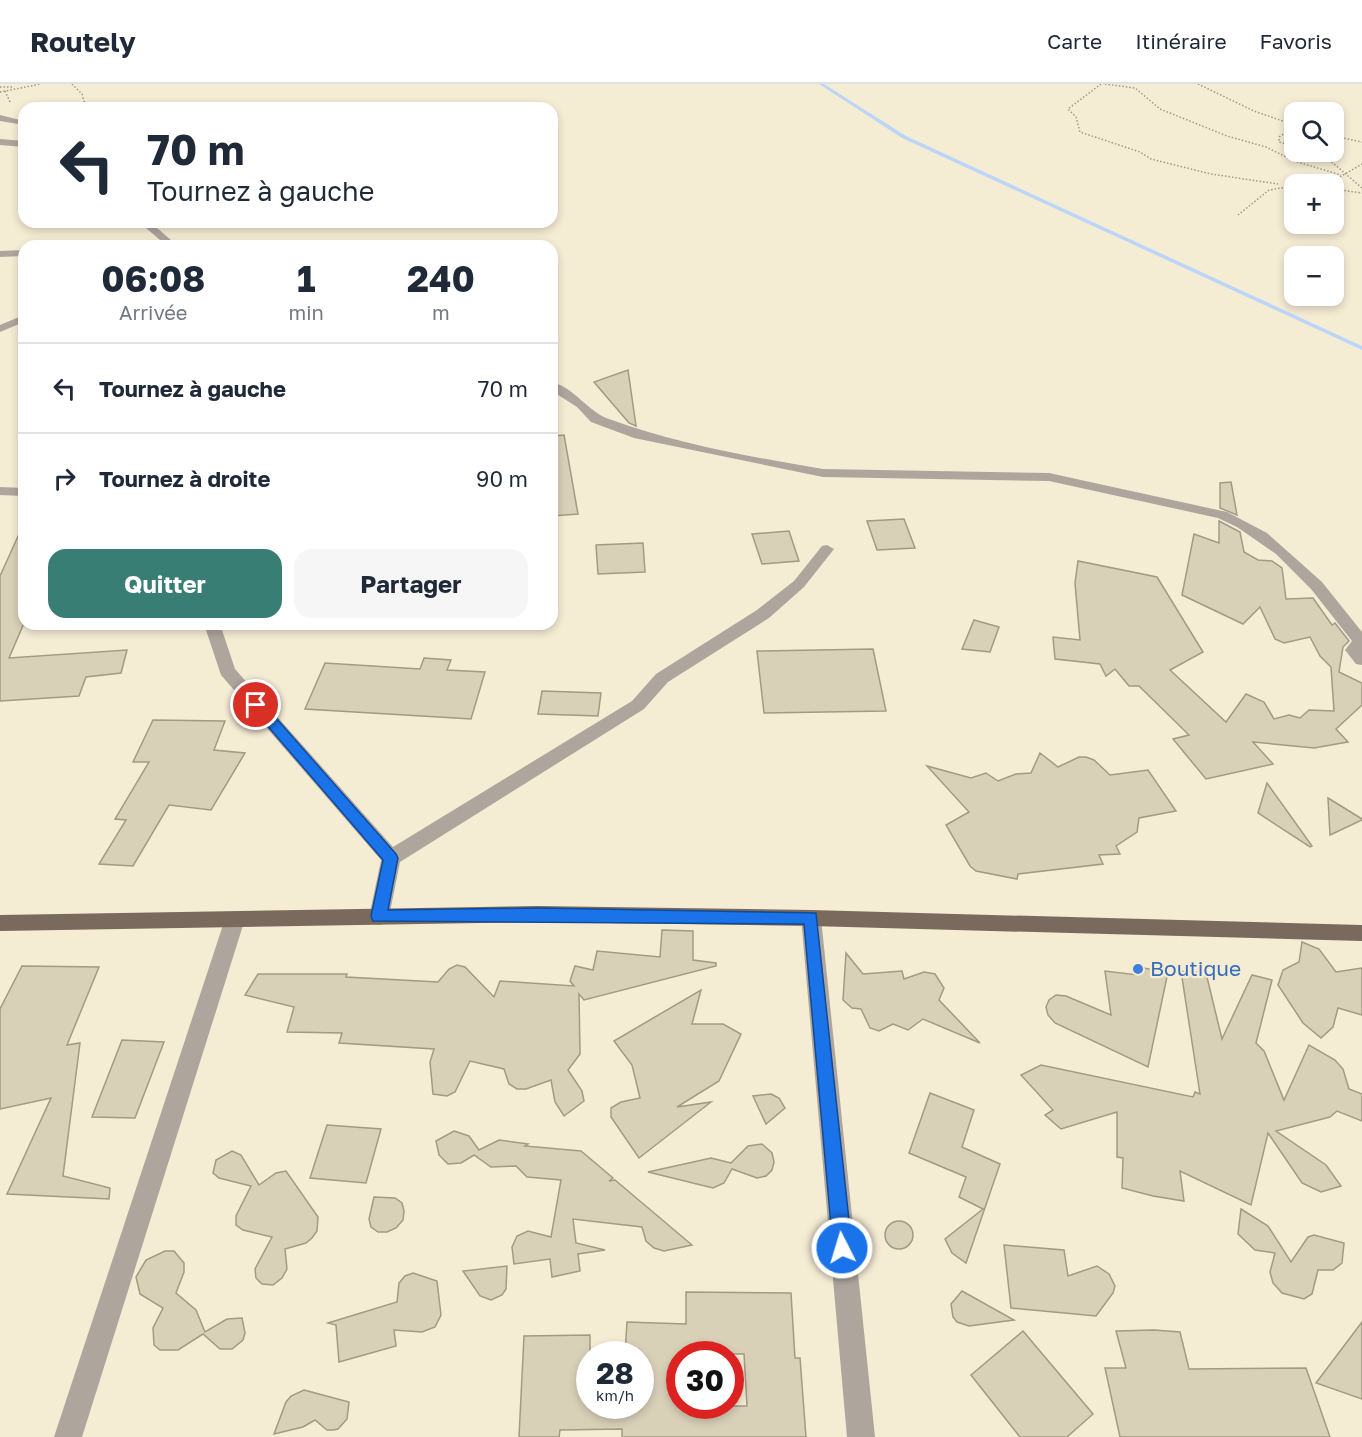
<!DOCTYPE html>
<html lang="fr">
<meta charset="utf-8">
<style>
body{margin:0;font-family:"Golos Text",sans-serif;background:#f6f6f7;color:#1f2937;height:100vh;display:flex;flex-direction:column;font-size:22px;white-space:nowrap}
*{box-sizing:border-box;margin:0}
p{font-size:20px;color:#747a83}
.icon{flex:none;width:33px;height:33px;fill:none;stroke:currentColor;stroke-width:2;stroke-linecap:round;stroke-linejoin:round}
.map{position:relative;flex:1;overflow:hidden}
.side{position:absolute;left:18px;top:156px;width:540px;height:390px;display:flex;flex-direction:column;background:#fff;border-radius:18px;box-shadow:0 3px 9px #0003}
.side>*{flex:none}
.hud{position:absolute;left:18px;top:18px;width:540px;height:126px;border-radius:18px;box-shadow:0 3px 9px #0003;background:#fff;color:#1f2937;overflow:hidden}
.fabs{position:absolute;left:1284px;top:18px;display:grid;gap:12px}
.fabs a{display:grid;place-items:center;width:60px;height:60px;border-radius:12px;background:#fff;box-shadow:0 3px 9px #0003;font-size:30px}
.speed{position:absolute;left:576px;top:1257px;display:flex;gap:12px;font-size:30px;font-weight:700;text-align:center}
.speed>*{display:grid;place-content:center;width:78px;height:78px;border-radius:50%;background:#fff;box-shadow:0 3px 9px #0003;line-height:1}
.speed small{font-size:15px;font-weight:400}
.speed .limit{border:9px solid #d22;background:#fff;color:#111}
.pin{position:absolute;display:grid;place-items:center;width:51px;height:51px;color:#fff;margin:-26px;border:3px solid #fff;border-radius:50%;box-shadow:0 2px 6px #0007}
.me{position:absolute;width:66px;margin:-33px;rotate:355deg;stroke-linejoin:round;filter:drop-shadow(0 0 4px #0008)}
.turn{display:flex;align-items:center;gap:21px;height:126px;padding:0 30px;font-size:27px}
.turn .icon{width:78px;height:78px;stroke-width:2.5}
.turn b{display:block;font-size:42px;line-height:51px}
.eta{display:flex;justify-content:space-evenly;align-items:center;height:102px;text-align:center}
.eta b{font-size:36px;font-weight:700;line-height:42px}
.action{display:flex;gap:12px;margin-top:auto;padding:12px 30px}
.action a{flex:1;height:69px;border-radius:18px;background:#397e74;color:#fff;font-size:24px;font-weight:700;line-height:69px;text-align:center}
.action a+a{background:#f6f6f7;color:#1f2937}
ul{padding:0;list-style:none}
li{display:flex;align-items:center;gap:18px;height:90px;padding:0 30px;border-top:2px solid #e0e1e3}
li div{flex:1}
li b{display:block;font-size:22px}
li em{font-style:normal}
header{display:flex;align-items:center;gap:36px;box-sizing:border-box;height:84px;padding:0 30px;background:#fff;border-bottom:2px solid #e0e1e3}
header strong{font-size:28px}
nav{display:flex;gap:33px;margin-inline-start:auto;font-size:21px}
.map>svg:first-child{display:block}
</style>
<header>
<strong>Routely</strong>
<nav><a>Carte</a><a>Itinéraire</a><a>Favoris</a></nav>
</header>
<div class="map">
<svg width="1362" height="1353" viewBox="0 0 1362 1353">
<rect width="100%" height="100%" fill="#f5ecd4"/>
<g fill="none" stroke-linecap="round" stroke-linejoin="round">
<polygon fill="#bbd6f8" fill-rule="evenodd" points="819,0 824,0 906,52 1362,262 1362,266 902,54"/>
</g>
<g fill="#d9d0b8" stroke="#a39a84" stroke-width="1.5" fill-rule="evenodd">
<polygon points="628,286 636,342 629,339 594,298"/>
<polygon points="564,351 578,430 552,432 552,352"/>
<polygon points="1231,398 1237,431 1220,424 1220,399"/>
<polygon points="904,435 915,464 877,466 867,437"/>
<polygon points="1219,437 1240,448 1244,468 1258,476 1272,477 1282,484 1286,515 1313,514 1332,541 1335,539 1349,557 1343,563 1339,588 1362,599 1362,621 1336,645 1348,658 1314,664 1253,658 1273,680 1206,695 1173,655 1189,651 1139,602 1129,602 1115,585 1106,592 1100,580 1055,575 1053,553 1080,556 1075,499 1078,477 1157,493 1203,568 1170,586 1226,638 1246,610 1264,618 1274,635 1289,631 1300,634 1309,626 1334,627 1331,583 1320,572 1310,553 1284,559 1275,555 1260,523 1243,540 1182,511 1194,450 1219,459"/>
<polygon points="24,439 24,539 9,574 127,566 121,589 86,593 79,612 0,617 0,492"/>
<polygon points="789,447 799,477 762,480 752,450"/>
<polygon points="643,459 645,488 598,490 596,461"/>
<polygon points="974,536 999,543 990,568 962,565"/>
<polygon points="873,565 886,627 764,629 757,567"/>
<polygon points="424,574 451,576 447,586 485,588 471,635 305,625 325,579 420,585"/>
<polygon points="542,607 601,609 598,632 538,630"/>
<polygon points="153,636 225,637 214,666 245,669 211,726 169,721 133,782 99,780 126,736 115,735 149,678 133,678"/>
<polygon points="1040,669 1058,683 1079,673 1086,673 1094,676 1110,691 1148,686 1176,727 1139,734 1137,748 1116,762 1120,770 1099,771 1103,780 1018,790 1017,795 976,787 970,782 946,741 969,728 927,682 971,694 986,689 998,697 1016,690 1031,689"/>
<polygon points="1267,699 1312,762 1310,763 1258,729"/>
<polygon points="1328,714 1362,735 1362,736 1330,751"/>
<polygon points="662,846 693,847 693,876 716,879 716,882 584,916 579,910 580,970 568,986 582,1007 584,1017 564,1032 555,1018 551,996 526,1005 517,1005 509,1000 504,985 470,977 455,1008 447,1012 433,1010 430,978 434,965 339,959 342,949 287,948 294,923 245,911 258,890 347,890 346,893 438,898 449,885 457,881 465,883 494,913 500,897 574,902 570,897 575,882 593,886 597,867 660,873"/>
<polygon points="1302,858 1319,865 1336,888 1362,884 1362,931 1338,924 1333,943 1321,954 1303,939 1278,901 1283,886 1299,878"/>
<polygon points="846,869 863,890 902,887 904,895 924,888 935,890 944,904 939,916 980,959 923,935 908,946 893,940 879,947 870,944 861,925 852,924 843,916"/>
<polygon points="22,882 99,883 67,961 80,959 63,1092 110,1104 109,1115 7,1110 51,1014 0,1025 0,925"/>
<polygon points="1137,883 1168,888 1148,983 1055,939 1048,931 1046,923 1049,916 1056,911 1066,912 1111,931 1105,887 1138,891"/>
<polygon points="1181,887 1206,889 1222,955 1252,891 1272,896 1256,959 1264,967 1284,1016 1309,961 1335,976 1343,985 1349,1005 1362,1010 1362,1037 1337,1027 1330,1033 1276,1047 1326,1081 1341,1102 1321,1108 1302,1099 1268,1049 1251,1121 1180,1087 1184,1117 1153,1112 1122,1104 1123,1074 1117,1073 1117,1028 1061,1045 1045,1031 1053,1026 1021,991 1041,981 1193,1013 1195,1008 1200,1010"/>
<polygon points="701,906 692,940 723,940 741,950 719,997 677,1023 711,1018 639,1074 611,1033 611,1024 621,1018 640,1014 632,981 614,957"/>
<polygon points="122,956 164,958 135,1034 92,1033"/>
<polygon points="930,1009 974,1026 962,1063 1000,1080 966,1179 952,1169 945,1155 983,1125 959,1113 966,1093 909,1069"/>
<polygon points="771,1010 779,1014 785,1024 766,1040 753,1012"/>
<polygon points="327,1041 381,1045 366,1099 310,1094"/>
<polygon points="454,1047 469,1052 479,1066 499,1056 528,1060 525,1062 581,1067 613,1094 609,1097 615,1096 692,1161 664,1167 654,1164 646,1157 642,1143 573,1135 576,1159 605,1166 578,1170 580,1187 552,1193 550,1175 514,1180 512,1163 517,1152 528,1147 551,1153 561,1096 527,1093 516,1082 491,1083 474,1071 461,1079 448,1080 439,1071 436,1057"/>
<polygon points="762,1060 772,1069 774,1078 772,1086 766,1092 757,1094 732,1085 724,1099 713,1104 648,1088 711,1074 731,1079 748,1062"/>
<polygon points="232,1067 241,1071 259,1101 276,1089 286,1087 318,1133 317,1147 312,1154 306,1159 285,1165 287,1185 282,1194 273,1201 262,1200 256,1194 255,1185 272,1153 243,1146 236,1141 236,1132 251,1102 219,1094 213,1089 216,1076"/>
<polygon points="374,1113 395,1114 402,1119 404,1127 403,1136 396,1144 387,1148 378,1148 371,1143 369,1135"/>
<polygon points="1241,1125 1268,1142 1291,1178 1308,1153 1314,1151 1344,1159 1342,1179 1333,1186 1318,1186 1312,1210 1304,1215 1282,1209 1273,1199 1270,1188 1275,1169 1255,1166 1238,1150"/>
<circle cx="899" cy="1151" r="14"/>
<polygon points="1004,1161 1064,1166 1068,1192 1097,1182 1109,1190 1115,1202 1113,1209 1096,1232 1011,1224"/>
<polygon points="165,1167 174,1167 184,1179 184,1188 176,1209 196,1226 205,1248 227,1235 242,1234 245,1249 243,1256 232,1265 220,1265 203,1250 178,1266 160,1266 154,1261 153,1244 163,1224 140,1210 136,1193 146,1176"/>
<polygon points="507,1182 506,1205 502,1211 491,1216 480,1212 463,1187"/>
<polygon points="413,1189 437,1197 441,1231 435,1243 422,1248 394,1246 396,1262 339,1278 336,1241 328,1239 397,1218 399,1199 405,1192"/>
<polygon points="962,1207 1014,1236 969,1242 957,1238 953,1233 951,1220"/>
<path d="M686,1208L791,1209L795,1274H800L806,1353H622V1345L560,1346L559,1353H519L524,1252L590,1251V1322H640V1270H625L627,1238L686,1240ZM680,1270H744L747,1322H680Z"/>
<polygon points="1362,1238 1362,1315 1316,1299"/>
<polygon points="1154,1246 1180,1248 1189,1285 1306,1284 1330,1353 1120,1353 1105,1284 1126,1284 1116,1247"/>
<polygon points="1023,1247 1093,1330 1067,1353 1020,1353 971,1291"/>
<polygon points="304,1306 349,1318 347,1335 338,1345 333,1346 327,1346 315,1336 303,1343 274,1350 286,1318 291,1312"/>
</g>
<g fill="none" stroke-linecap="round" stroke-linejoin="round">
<g stroke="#9f9887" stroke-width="1.5" stroke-dasharray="1.5 2" stroke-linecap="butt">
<polyline points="72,0 82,10 86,24"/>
<polyline points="1101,0 1068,25 1076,33 1080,48 1140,68 1151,75 1211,90 1278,100"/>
<polyline points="1105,0 1135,4 1160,25 1227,52 1266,63 1294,77 1341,91"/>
<polyline points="1198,0 1254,27 1294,41"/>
<polyline points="0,3 13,3"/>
<polyline points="5,7 10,18"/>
<polyline points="0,8 41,0"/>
<polyline points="1289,40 1290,46 1279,53 1279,58 1294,62"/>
<polyline points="1334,52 1362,58"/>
<polyline points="1313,68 1333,79 1362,104"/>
<polyline points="1313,100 1338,94 1362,80"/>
<polyline points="1334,105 1362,109"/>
<polyline points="1238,131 1269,106 1294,102"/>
</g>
<g fill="#aea59d" fill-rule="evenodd">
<polygon points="0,31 24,37 24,41 0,37"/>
<polygon points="0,55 24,57 24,63 0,61"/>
<polygon points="139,138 150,138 178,162 167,162"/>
<polygon points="151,158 155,162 131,162"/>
<polygon points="24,166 24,172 0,173 0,167"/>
<polygon points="24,231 24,238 0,248 0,241"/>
<path d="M552,298C575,304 588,328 609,335C677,360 752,373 823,385L1049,389L1227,428L1267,449L1322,498L1362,548V581L1356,580L1345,566L1352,557L1311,505L1276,470L1237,443L1218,434L1049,397L823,393L634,354L591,338L577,323L552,307Z"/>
<polygon points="0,403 24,404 24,412 0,411"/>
<polygon points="827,461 834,465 804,503 769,534 668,598 644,625 400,778 389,833 386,839 379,841 372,839 369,833 381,776 221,591 204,540 220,540 235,585 393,763 632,617 656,590 757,526 794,497 822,462"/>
<polygon points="811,826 818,828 821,834 875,1353 847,1353 801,834 804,828"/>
<polygon points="235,827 242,829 245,835 82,1353 54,1353 225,835 228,829"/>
</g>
<polygon fill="#796a5d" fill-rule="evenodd" points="537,822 811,826 1362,841 1362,857 811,842 537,838 0,847 0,831"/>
</g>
<polygon fill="#1a73e8" stroke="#114b97" stroke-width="1.5" points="256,616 261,617 396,770 398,774 388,826 537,824 816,829 852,1164 849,1171 842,1174 836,1171 833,1164 804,840 373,837 371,832 383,776 252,624 252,617"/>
<circle fill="#3f7fe0" stroke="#f5ecd4" stroke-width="2" cx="1138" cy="885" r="6"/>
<g text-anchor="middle" stroke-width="4.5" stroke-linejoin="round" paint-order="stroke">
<g font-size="21" fill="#366cbe" stroke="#f5ecd4" text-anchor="start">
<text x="1150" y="892">Boutique</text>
</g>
</g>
</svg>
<div class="fabs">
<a><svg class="icon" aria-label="search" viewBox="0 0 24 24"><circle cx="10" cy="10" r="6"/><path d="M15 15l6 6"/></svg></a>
<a>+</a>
<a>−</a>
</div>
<div class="speed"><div>28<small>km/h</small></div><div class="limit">30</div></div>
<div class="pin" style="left:256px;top:621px;background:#d93025"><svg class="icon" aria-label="arrive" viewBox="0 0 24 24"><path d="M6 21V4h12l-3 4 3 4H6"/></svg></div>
<svg class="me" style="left:842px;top:1164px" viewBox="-20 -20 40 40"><circle r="17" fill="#1a73e8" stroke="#fff" stroke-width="3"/><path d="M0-11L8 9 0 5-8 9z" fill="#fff"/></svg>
<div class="hud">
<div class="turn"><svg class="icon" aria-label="left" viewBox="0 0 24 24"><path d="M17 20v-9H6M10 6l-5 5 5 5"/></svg><div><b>70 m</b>Tournez à gauche</div></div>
</div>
<section class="side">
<div class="eta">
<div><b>06:08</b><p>Arrivée</p></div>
<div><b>1</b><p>min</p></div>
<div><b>240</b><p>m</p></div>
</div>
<ul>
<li><svg class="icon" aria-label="left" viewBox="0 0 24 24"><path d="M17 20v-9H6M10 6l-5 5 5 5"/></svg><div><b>Tournez à gauche</b></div><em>70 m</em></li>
<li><svg class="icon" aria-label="right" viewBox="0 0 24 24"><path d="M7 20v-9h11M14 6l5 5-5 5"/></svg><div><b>Tournez à droite</b></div><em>90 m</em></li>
</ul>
<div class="action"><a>Quitter</a><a>Partager</a></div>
</section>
</div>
